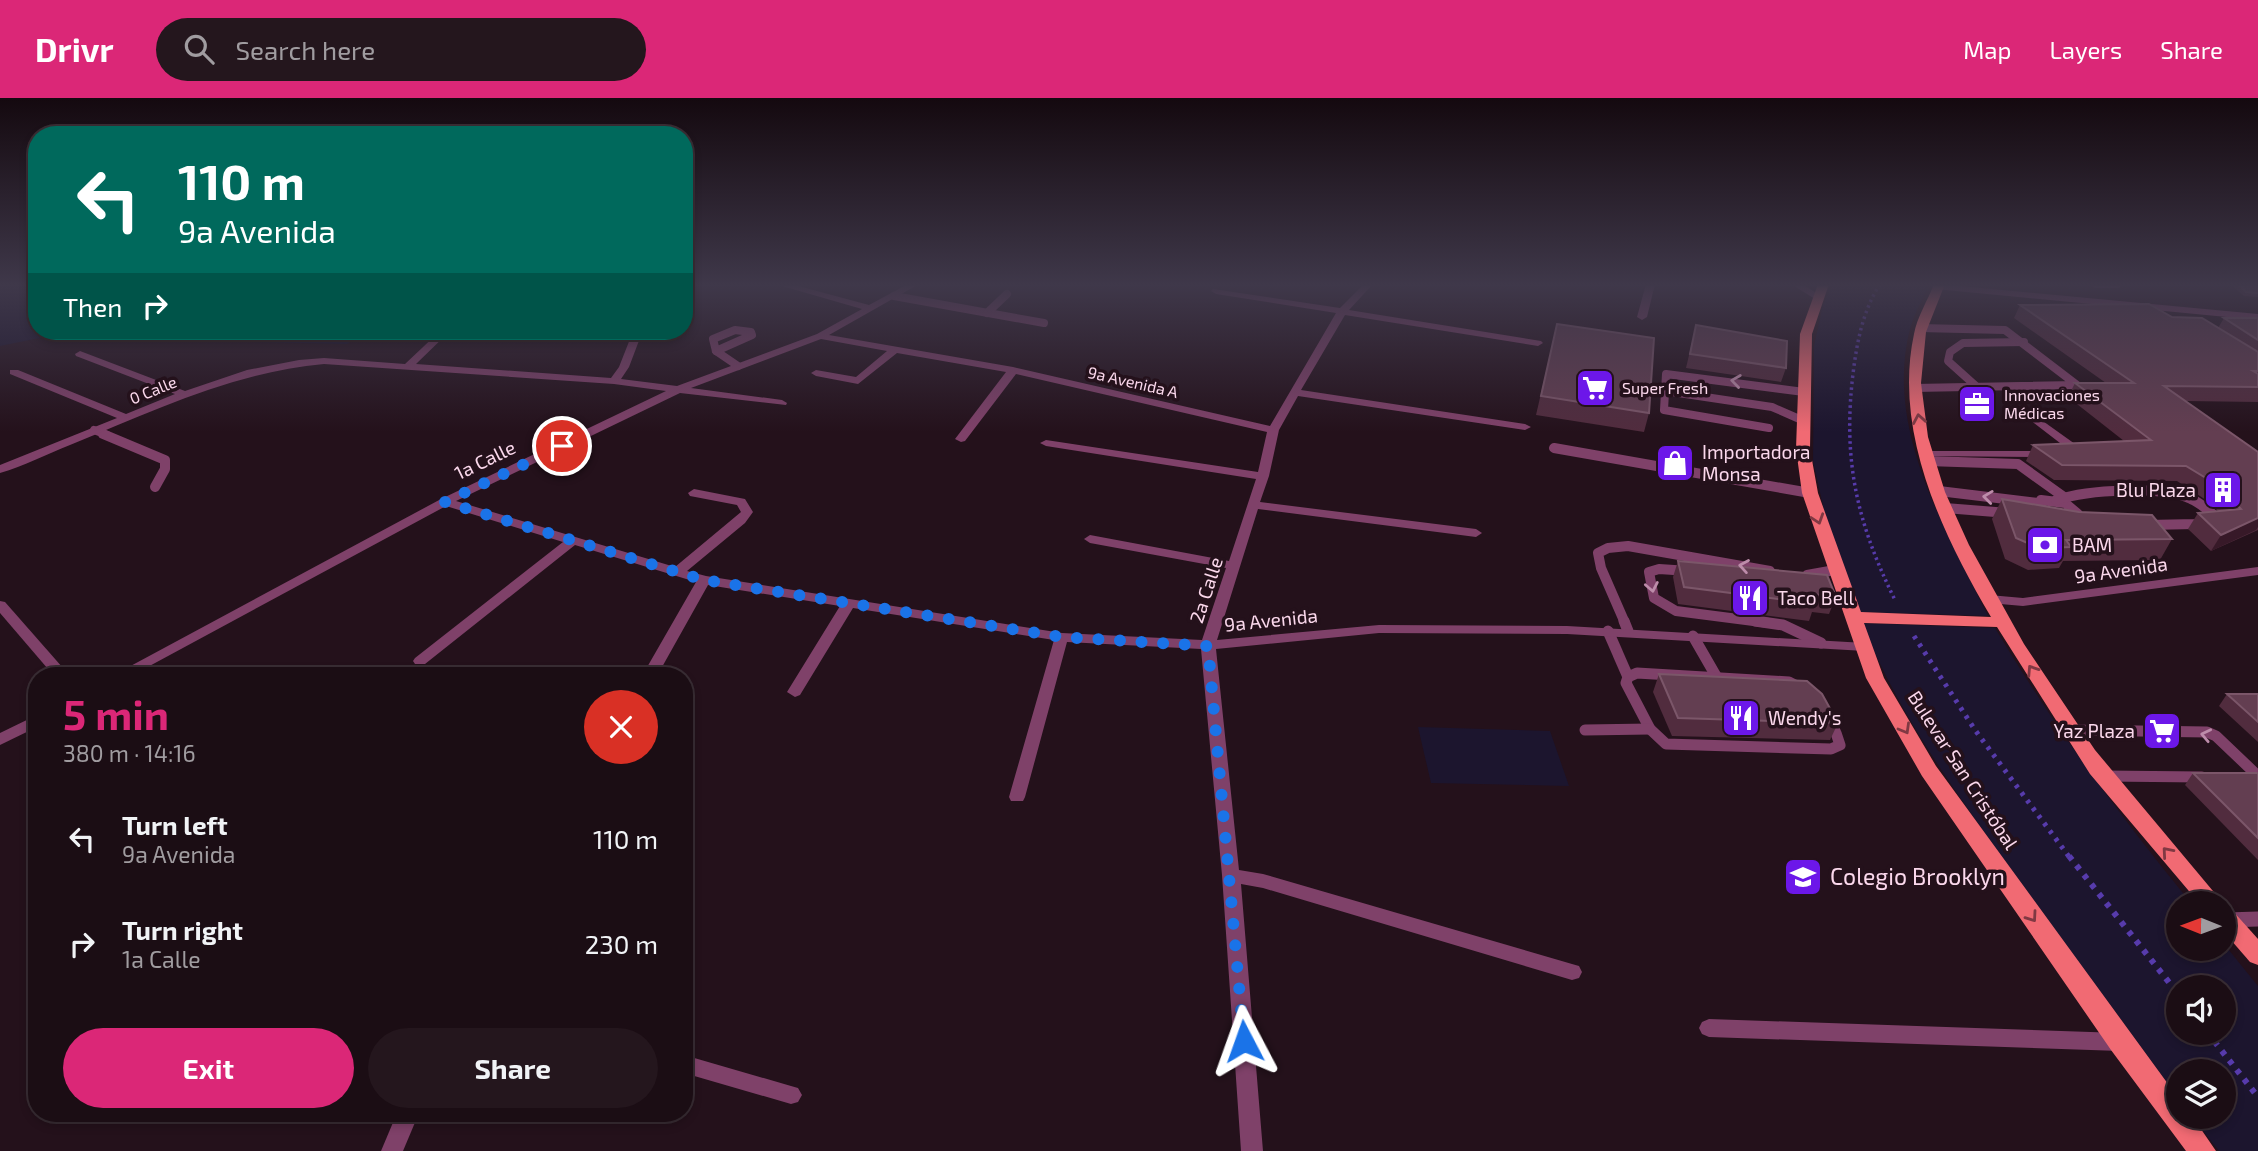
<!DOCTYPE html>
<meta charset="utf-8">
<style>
body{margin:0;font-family:"Exo 2",sans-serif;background:#24161d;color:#f1f3f6;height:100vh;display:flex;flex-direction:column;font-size:26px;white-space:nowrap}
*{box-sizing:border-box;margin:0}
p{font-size:23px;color:#a09ca0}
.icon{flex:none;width:38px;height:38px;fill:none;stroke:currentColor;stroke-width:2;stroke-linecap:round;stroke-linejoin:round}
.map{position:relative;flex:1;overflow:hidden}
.sheet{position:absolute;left:28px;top:569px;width:665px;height:455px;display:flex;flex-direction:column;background:#1b0d14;border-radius:28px;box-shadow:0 4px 10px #0003,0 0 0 2px #392d34}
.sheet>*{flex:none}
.top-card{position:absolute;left:28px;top:28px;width:665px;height:214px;border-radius:28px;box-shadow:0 4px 10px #0003,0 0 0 2px #392d34;background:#00695c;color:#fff;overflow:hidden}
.needle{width:46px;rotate:271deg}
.fabs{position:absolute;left:2166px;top:793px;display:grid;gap:14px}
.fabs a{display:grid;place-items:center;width:70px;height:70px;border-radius:50%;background:#1b0d14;box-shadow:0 4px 10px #0003,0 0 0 2px #392d34;font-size:35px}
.pin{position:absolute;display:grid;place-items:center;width:60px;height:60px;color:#fff;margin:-30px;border:4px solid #fff;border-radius:50%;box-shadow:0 2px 7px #0007}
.me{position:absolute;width:77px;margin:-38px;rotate:356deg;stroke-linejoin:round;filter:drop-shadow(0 0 5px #0008)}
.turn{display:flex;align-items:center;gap:24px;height:147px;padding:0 35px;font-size:32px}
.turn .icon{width:91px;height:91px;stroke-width:2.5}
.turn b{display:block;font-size:49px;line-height:60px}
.then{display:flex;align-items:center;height:66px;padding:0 35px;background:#0003;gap:14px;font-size:26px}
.round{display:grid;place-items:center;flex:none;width:74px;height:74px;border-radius:37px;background:#24161d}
.summary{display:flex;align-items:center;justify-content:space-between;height:119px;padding:0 35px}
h1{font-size:42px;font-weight:700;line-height:52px;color:#db2777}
.primary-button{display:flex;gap:14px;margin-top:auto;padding:14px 35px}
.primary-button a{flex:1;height:80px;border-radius:42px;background:#db2777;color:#fff;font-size:28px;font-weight:700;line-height:80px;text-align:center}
.primary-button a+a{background:#24161d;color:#f1f3f6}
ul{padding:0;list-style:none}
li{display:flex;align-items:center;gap:21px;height:105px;padding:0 35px}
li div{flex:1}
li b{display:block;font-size:26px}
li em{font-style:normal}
header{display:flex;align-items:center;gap:42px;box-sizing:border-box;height:98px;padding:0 35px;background:#db2777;color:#fff}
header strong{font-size:33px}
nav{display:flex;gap:38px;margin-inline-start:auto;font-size:24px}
.search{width:490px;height:63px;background:#24161d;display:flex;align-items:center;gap:18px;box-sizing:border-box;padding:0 24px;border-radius:38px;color:#a09ca0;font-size:26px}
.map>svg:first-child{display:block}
</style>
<header>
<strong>Drivr</strong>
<div class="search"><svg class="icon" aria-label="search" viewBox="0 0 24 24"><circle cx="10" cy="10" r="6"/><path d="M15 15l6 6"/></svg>Search here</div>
<nav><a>Map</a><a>Layers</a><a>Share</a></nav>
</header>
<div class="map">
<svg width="2258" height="1053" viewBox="0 0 2258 1053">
<rect width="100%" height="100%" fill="#24111b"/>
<g fill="#1c152e" fill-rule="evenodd">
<polygon points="0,186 37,186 37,233 74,233 0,248"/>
<path d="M1833,186H1929C1923,201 1914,216 1910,231C1884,331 1946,432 1988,518L1859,514L1828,430L1813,363L1814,248L1823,207Z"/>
<polygon points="208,233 368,233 347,246 215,243"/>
<path d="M1862,525L1995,530C2053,627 2119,717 2191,805H2179V850H2224V846L2258,888V1053H2219L2192,1019L2224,1018V973H2179V1001C2126,928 2072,855 2019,782C1960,701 1899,618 1862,525ZM2179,889H2224V934H2179Z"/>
<polygon points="1418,629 1550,633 1569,688 1431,685"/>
</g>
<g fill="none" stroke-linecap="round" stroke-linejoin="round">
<path stroke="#573bac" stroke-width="3.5" stroke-dasharray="2.5 3.5" stroke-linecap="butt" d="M1880,186C1864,211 1858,239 1854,268C1842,357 1855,421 1895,502"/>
<polyline stroke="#573bac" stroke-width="5" stroke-dasharray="3.5 6" stroke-linecap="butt" points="1914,538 1975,632 2070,760"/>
<g stroke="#573bac" stroke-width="6" stroke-dasharray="5 7" stroke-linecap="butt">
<polyline points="2069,758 2179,897"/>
<polyline points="2207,934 2258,999"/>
</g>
<g stroke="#7f4169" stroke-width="8">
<polyline points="2096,186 2117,186"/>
<polyline points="894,198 1044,225"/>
<polyline points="987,215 1007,196"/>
<polygon points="735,232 751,234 752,237 716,253 713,241"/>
<polyline points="716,253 738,268"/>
<polyline points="1977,289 1948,263 1950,254 1963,245 2024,244"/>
<polyline points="1914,290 2077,287 2005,232 1920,230"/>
<polyline points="1665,293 1772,309 1804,323"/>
<polyline points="1769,330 1664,312 1666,276 1804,294"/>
<polyline points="94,332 107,337"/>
</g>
<g stroke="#7f4169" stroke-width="10">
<polyline points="103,336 165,362 165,371 155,389"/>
<polyline points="1554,350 1810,395"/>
<polyline points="1927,363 2018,366 2064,399"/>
<polyline points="1939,393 2038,405"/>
<path d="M2041,402L2065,405L2078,416C2064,422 2051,418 2039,409Z"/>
<path d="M2056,402C2088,392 2160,387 2191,401C2201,405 2209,413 2217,420L2196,426L2147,427"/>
<polyline points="1945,410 2008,415"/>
<polyline points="1689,473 1659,471 1649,474 1654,500 1676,513 1769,525"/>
<polyline points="1807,477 1835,472"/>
<polyline points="1625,525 1601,470 1598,455 1608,450 1628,448 1770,473"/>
</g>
<g stroke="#7f4169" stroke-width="11">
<polyline points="1624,523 1628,533"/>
<polyline points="1755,523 1783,527 1821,545"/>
<polyline points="1608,533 1628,579"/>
<polyline points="1693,538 1716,578"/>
<path d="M1637,575L1789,584C1816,596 1832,619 1840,647L1831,651L1666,646L1650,631L1626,585L1628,579Z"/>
<polyline points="1585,632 1650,631"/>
<polyline points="2071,632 2207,634 2216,638 2258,678"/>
<polyline points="2104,678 2202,679"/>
</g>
<polyline stroke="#7f4169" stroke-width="15" points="2227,822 2258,821"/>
<g fill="#7f4169" fill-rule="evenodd">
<path d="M775,186H791L869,207L908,186H919L829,237L1013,269L1270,328L1336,215L1216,196L1211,193L1213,191L1340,210L1364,186H1373L1349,212L1541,243L1543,245L1538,248L1345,217L1301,292L1525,326L1531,329L1525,332L1298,298L1279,332L1269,378L1260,404L1476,431L1482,435L1476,439L1258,411L1217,542L1379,527L1567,528L1865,545L1872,549L1865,553L1567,536L1379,535L1216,551L1239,772L1263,776L1572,866L1579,868L1582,874L1579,880L1572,882L1263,790L1241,786L1263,1053H1241L1222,777L1201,551L1067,544L1025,699L1023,703H1011L1009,699L1054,542L853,510L800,597L795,599L787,594L840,508L708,487L657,578H642L696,484L575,447L425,566H415L413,563L415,560L563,444L446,408L131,578H112L441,401L666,293L614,286L324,266C234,274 153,313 70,347C47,356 24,368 0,375V367L117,320L10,276V272H18L126,316L175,296L76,258L75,256L80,253L185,293L247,272L299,262L324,260L405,266L440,233H450L416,266L611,280L619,269L630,241L625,239L591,240L586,237L591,234L627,233L640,240L629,269L621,281L677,288L817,236L862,211ZM821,241L887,253L856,279L816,272L811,275L816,278L858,286L897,255L1006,274L955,341L961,344L965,343L1016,276L1267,334L1258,374L1046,342L1040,345L1046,348L1256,381L1229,463L1090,437L1084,441L1090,445L1226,470L1202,542L1062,535L706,478L687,473L745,425L753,414L745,401L694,391L688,395L690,398L737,407L741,414L675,469L456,403L680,295L786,307L787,305L782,302L691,290Z"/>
<polygon points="1646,186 1655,186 1647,219 1642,222 1637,219"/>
<polygon points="1791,186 1802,186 1823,199 1815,201"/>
<polygon points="1939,186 2258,216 2258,222 1935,191 1935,187"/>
<polygon points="2029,313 2082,351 2087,356 2085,358 2074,358 2073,355 2025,318 2025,314"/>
<polygon points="1925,353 2047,353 2053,356 2047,359 1921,358 1919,356"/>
<polygon points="2258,469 2258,477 2023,508 1989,505 1982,501 1989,497 2023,500"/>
<polygon points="0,503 5,504 70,578 54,578 0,515"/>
<polygon points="37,617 37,629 0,647 0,635"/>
<polygon points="1709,921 2120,935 2127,938 2130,944 2127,950 2120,953 1709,939 1702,936 1699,930 1702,924"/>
<polygon points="684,957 791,988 798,990 802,997 798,1004 791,1006 684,975"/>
<polygon points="397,1015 419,1015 403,1053 381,1053"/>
</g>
<g fill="#f16a73" fill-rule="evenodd">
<path d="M1818,186H1829L1812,236L1810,351L1818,395L1861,514L1991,519C1942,436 1893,334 1914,236C1917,219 1928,202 1934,186H1945L1926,234L1921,285L1928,339L1945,394L1969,447L2024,546L2095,652L2223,805H2199L2090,676L1997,529L1864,525L1884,580L1936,668L2179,1001V1018H2192L2216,1053H2186L2111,952L1922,678L1866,580L1802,395L1796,351L1800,236Z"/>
<polygon points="2224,809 2232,812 2258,841 2258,867 2250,864 2224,834"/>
</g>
</g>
<g fill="#512c3e">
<polygon points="2230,186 2258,186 2258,199 2244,198"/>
<polygon points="2020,207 2172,219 2218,230 2224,220 2258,220 2258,304 2185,303 2258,354 2258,432 2211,453 2188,431 2198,415 2218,413 2209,404 2177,383 2054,382 2026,363 2033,347 2124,343 2068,299 2075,285 2106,285 2014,220"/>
<polygon points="1557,226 1649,315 1644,334 1536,317"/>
<polygon points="1696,227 1786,270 1781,284 1686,270"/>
<polygon points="2002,401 2172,441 2160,462 2063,463 2059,470 2028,472 2005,461 1992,421"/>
<polygon points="1678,463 1836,499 1829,516 1812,514 1809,523 1678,506 1673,479"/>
<polygon points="1659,576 1838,625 1830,642 1672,638 1653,594"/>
<polygon points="2227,596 2258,596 2258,644 2219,608"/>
<polygon points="2193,675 2258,675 2258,762 2185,687"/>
</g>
<polygon fill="#371928" points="2258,420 2258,429 2256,432 2211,453 2221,437"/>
<g fill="#633e51" stroke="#7b5669" stroke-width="2">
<polygon points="2238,186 2258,186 2258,195 2246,194"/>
<polygon points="2149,206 2172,219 2202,220 2258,254 2258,273 2253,273 2258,276 2258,289 2164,288 2258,354 2258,420 2221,437 2198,415 2241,411 2219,388 2186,368 2062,367 2033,347 2151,342 2075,285 2134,285 2020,207"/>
<polygon points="2224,220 2258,220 2258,242"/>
<polygon points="1557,226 1654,240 1649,315 1541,298"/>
<polygon points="1696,227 1787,243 1786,270 1690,256"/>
<polygon points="2002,401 2079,414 2152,417 2172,441 2066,442 2071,449 2039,450 2016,440"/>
<polygon points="1678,463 1827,477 1836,499 1813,496 1816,506 1684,489"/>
<polygon points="1659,576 1807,583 1822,596 1838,625 1678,620"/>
<polygon points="2227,596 2258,596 2258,624"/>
<polygon points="2193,675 2258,675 2258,740"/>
</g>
<defs><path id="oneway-chevron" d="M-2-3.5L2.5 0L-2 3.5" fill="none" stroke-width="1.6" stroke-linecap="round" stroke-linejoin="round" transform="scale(1.75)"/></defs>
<g stroke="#bd8caa">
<use href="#oneway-chevron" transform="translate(1736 283) rotate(-172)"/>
<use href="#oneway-chevron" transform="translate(1988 399) rotate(-173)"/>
<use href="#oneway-chevron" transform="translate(1744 468) rotate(-170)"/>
<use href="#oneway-chevron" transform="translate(1652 489) rotate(79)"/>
<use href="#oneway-chevron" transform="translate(2206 637) rotate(-168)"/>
</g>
<g stroke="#803943">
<use href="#oneway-chevron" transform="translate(1919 321) rotate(-100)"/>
<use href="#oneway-chevron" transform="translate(1818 421) rotate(72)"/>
<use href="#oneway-chevron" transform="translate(2032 572) rotate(-123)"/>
<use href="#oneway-chevron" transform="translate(1905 631) rotate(60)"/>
<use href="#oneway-chevron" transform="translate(2167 754) rotate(-131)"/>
<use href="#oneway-chevron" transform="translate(2032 819) rotate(55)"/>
</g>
<linearGradient id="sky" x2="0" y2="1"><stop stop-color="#14090f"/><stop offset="0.56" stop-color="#3f384a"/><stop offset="1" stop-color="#3f384a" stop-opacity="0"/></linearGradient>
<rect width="2258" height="334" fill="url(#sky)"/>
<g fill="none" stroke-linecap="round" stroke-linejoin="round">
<polyline stroke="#1a73e8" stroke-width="12" stroke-dasharray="0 21.6" points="562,348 445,404 704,482 1062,539 1208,548 1244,943"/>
</g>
<defs>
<symbol id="supermarket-square" viewBox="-11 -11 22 22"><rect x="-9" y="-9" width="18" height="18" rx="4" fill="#6c17e9" stroke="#24111b"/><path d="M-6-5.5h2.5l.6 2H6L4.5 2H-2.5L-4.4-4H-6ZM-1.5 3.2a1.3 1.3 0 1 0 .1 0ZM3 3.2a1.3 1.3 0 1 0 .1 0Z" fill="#fff"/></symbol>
<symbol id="office-square" viewBox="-11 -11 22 22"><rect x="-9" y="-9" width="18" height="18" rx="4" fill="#6c17e9" stroke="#24111b"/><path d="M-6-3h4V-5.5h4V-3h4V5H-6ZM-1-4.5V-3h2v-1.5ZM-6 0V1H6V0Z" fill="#fff"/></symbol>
<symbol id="shop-square" viewBox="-11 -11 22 22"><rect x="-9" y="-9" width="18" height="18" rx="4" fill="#6c17e9" stroke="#24111b"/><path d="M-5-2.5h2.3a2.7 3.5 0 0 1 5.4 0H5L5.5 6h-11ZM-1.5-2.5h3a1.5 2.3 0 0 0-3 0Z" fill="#fff"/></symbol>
<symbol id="building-square" viewBox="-11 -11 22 22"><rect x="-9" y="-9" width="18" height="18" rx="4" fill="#6c17e9" stroke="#24111b"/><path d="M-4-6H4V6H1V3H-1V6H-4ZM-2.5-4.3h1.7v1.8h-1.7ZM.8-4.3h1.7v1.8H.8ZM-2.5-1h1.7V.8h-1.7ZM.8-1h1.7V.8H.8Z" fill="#fff"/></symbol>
<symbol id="bank-square" viewBox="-11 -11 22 22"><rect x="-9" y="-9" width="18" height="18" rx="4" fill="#6c17e9" stroke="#24111b"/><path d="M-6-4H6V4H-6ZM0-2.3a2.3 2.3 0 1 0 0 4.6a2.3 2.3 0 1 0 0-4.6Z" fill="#fff"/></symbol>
<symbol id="restaurant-square" viewBox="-11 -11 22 22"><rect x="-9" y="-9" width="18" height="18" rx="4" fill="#6c17e9" stroke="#24111b"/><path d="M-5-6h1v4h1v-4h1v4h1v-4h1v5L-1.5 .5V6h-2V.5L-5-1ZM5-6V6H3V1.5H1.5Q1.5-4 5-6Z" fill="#fff"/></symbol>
<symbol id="school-square" viewBox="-11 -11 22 22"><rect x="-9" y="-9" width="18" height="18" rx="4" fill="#6c17e9" stroke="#24111b"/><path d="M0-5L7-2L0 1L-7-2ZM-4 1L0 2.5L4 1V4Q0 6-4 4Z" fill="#fff"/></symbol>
</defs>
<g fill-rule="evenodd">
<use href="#supermarket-square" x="1573" y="268" width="44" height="44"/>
<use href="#office-square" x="1955" y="284" width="44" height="44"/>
<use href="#shop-square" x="1653" y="343" width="44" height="44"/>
<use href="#building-square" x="2201" y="370" width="44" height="44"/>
<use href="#bank-square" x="2023" y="425" width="44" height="44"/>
<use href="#restaurant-square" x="1728" y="478" width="44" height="44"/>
<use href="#restaurant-square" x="1719" y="598" width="44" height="44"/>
<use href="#supermarket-square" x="2140" y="611" width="44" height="44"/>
<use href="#school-square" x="1781" y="757" width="44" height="44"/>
</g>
<g text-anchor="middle" stroke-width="7" stroke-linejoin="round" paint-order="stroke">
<g font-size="16" fill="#fbd8ec" stroke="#24111b">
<text transform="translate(1133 284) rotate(13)" y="6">9a Avenida A</text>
<text transform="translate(153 292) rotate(-22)" y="6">0 Calle</text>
</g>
<g font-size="16" fill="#fbd8ec" stroke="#24111b" text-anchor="start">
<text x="1622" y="296">Super Fresh</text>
<text x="2004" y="303">Innovaciones<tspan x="2004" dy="18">Médicas</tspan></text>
</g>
<g font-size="19" fill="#fbd8ec" stroke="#24111b" text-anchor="start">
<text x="1702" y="361">Importadora<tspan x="1702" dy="22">Monsa</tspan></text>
<text x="2196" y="399" text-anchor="end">Blu Plaza</text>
<text x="2072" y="454">BAM</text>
<text x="1777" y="507">Taco Bell</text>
<text x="1768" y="627">Wendy's</text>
<text x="2135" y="640" text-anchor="end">Yaz Plaza</text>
</g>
<g font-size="19" fill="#fbd8ec" stroke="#24111b">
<text transform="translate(485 362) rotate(-26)" y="7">1a Calle</text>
<text transform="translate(2121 472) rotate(-8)" y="7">9a Avenida</text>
<text transform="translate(1206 492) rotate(-72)" y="7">2a Calle</text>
<text transform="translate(1271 522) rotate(-6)" y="7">9a Avenida</text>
<text transform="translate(1963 672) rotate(57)" y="7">Bulevar San Cristóbal</text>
</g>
<g font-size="23" fill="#fbd8ec" stroke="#24111b" text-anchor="start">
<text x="1830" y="787">Colegio Brooklyn</text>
</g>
</g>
</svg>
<div class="fabs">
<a><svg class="needle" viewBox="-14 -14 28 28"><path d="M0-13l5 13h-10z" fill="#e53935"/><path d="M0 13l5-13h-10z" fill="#a09ca0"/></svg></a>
<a><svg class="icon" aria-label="sound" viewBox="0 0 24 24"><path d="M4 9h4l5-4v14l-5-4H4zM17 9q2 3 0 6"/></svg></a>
<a><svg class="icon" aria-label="layers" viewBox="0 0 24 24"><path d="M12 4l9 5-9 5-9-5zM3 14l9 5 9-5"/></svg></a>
</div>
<div class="pin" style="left:562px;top:348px;background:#d93025"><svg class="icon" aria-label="arrive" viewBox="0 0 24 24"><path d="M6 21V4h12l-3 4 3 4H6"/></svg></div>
<svg class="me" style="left:1244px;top:943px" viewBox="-20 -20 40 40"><path d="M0-17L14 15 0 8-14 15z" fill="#1a73e8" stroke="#fff" stroke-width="4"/></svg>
<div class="top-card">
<div class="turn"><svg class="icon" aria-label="left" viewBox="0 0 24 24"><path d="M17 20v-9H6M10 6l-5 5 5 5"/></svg><div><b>110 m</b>9a Avenida</div></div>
<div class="then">Then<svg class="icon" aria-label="right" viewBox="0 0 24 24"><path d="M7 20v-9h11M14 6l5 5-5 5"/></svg></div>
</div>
<section class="sheet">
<div class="summary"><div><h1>5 min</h1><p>380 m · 14:16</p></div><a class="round" style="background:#d93025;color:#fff"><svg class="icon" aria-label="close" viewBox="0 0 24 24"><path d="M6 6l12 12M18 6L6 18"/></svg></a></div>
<ul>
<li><svg class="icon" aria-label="left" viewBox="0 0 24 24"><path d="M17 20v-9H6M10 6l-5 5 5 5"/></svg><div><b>Turn left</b><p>9a Avenida</p></div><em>110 m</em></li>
<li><svg class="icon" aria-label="right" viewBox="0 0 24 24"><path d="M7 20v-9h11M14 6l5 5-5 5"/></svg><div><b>Turn right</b><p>1a Calle</p></div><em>230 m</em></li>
</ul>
<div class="primary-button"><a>Exit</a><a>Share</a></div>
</section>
</div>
